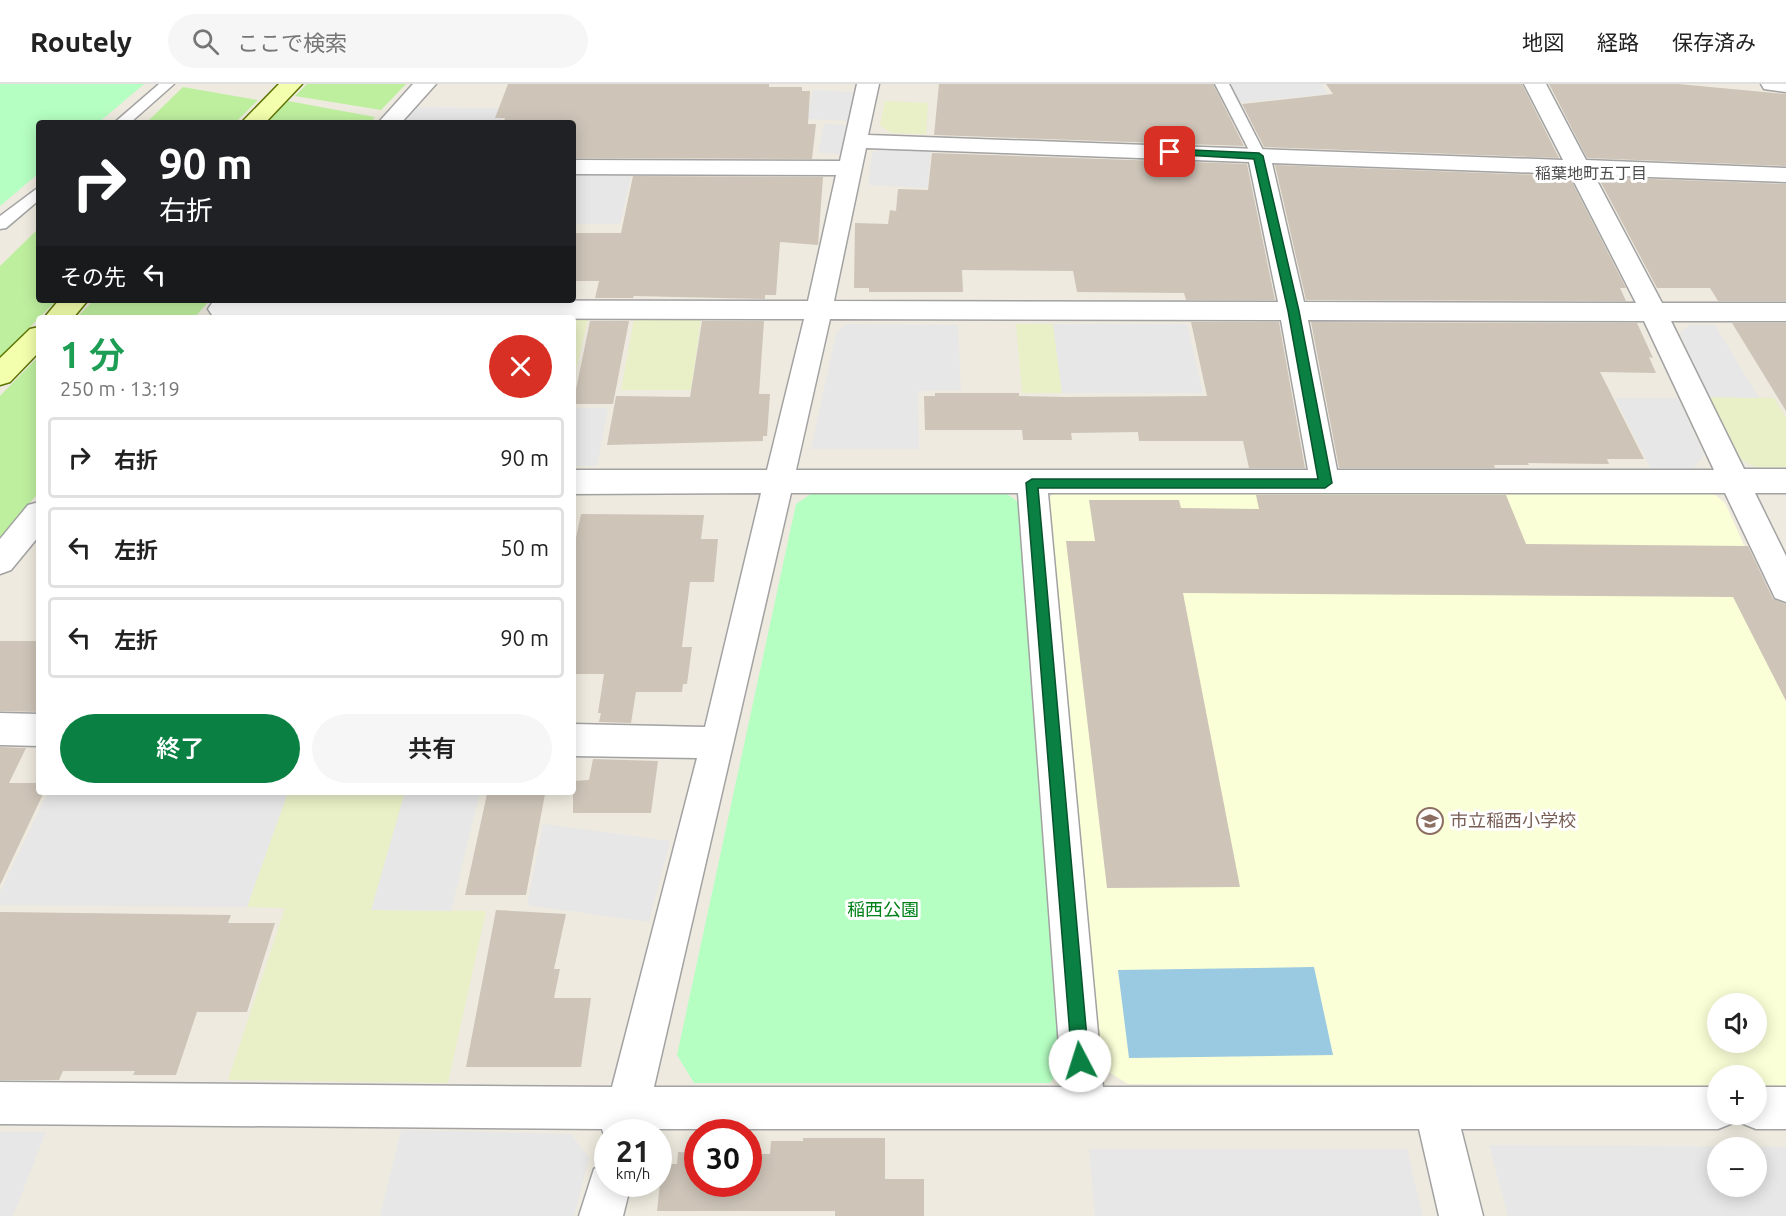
<!DOCTYPE html>
<html lang="ja">
<meta charset="utf-8">
<style>
body{margin:0;font-family:Ubuntu,"Noto Sans JP",sans-serif;background:#f6f6f6;color:#222;height:100vh;display:flex;flex-direction:column;font-size:22px;white-space:nowrap}
*{box-sizing:border-box;margin:0}
p{font-size:20px;color:#767676}
.icon{flex:none;width:33px;height:33px;fill:none;stroke:currentColor;stroke-width:2;stroke-linecap:round;stroke-linejoin:round}
.map{position:relative;flex:1;overflow:hidden}
.side{position:absolute;left:36px;top:231px;width:540px;height:480px;display:flex;flex-direction:column;background:#fff;border-radius:6px;box-shadow:0 3px 15px #0003}
.side>*{flex:none}
.hud{position:absolute;left:36px;top:36px;width:540px;height:183px;border-radius:6px;box-shadow:0 3px 15px #0003;background:#202124;color:#fff;overflow:hidden}
.tools{position:absolute;left:1707px;top:909px;display:grid;gap:12px}
.tools a{display:grid;place-items:center;width:60px;height:60px;border-radius:50%;background:#fff;box-shadow:0 3px 15px #0003;font-size:30px}
.speed{position:absolute;left:594px;top:1035px;display:flex;gap:12px;font-size:30px;font-weight:700;text-align:center}
.speed>*{display:grid;place-content:center;width:78px;height:78px;border-radius:50%;background:#fff;box-shadow:0 3px 15px #0003;line-height:1}
.speed small{font-size:15px;font-weight:400}
.speed .limit{border:9px solid #d22;background:#fff;color:#111}
.pin{position:absolute;display:grid;place-items:center;width:51px;height:51px;color:#fff;margin:-26px;border-radius:12px;box-shadow:0 3px 9px #0006}
.me{position:absolute;width:66px;margin:-33px;rotate:355deg;stroke-linejoin:round;filter:drop-shadow(0 0 4px #0008)}
.turn{display:flex;align-items:center;gap:21px;height:126px;padding:0 24px;font-size:27px}
.turn .icon{width:78px;height:78px;stroke-width:2.5}
.turn b{display:block;font-size:42px;line-height:51px}
.then{display:flex;align-items:center;height:57px;padding:0 24px;background:#0003;gap:12px;font-size:22px}
.round{display:grid;place-items:center;flex:none;width:63px;height:63px;border-radius:32px;background:#f6f6f6}
.summary{display:flex;align-items:center;justify-content:space-between;height:102px;padding:0 24px}
h1{font-size:36px;font-weight:600;line-height:45px;color:#1e9e55}
.button{display:flex;gap:12px;margin-top:auto;padding:12px 24px}
.button a{flex:1;height:69px;border-radius:36px;background:#0b8043;color:#fff;font-size:24px;font-weight:600;line-height:69px;text-align:center}
.button a+a{background:#f6f6f6;color:#222}
ul{padding:0;list-style:none}
li{display:flex;align-items:center;gap:18px;height:81px;margin:0 12px 9px;padding:0 12px;border:3px solid #e0e0e0;border-radius:6px}
li div{flex:1}
li b{display:block;font-size:22px}
li em{font-style:normal}
header{display:flex;align-items:center;gap:36px;box-sizing:border-box;height:84px;padding:0 30px;background:#fff;border-bottom:2px solid #e0e0e0}
header strong{font-size:28px}
nav{display:flex;gap:33px;margin-inline-start:auto;font-size:21px}
.search{width:420px;height:54px;background:#f6f6f6;display:flex;align-items:center;gap:15px;box-sizing:border-box;padding:0 21px;border-radius:33px;color:#767676;font-size:22px}
.map>svg:first-child{display:block}
</style>
<header>
<strong>Routely</strong>
<div class="search"><svg class="icon" aria-label="search" viewBox="0 0 24 24"><circle cx="10" cy="10" r="6"/><path d="M15 15l6 6"/></svg>ここで検索</div>
<nav><a>地図</a><a>経路</a><a>保存済み</a></nav>
</header>
<div class="map">
<svg width="1786" height="1132" viewBox="0 0 1786 1132">
<rect width="100%" height="100%" fill="#eeeadf"/>
<path fill="#fbffd7" fill-rule="evenodd" d="M1055,409L1714,410L1725,419L1786,554V1002H1757L1756,992H1718L1717,1002L1128,1000L1096,980L1044,417ZM1718,920H1756V958H1718Z"/>
<g fill="#e9f0c7">
<polygon points="885,17 928,19 926,50 891,49 880,41"/>
<polygon points="573,235 588,235 573,299"/>
<polygon points="634,235 701,235 691,306 621,306"/>
<polygon points="1016,240 1053,240 1062,309 1022,309"/>
<polygon points="1708,313 1774,314 1786,334 1786,383 1755,383 1738,374"/>
<polygon points="288,708 405,708 372,826 486,827 448,999 228,996 285,824 247,823"/>
</g>
<g fill="#beef9e">
<polygon points="307,0 406,0 381,26 295,12"/>
<polygon points="183,3 258,16 235,39 146,39"/>
<polygon points="288,17 375,33 370,39 267,39"/>
<polygon points="39,144 39,216 57,216 0,273 0,182"/>
<polygon points="94,216 210,216 194,234 76,234"/>
<polygon points="39,272 39,408 0,454 0,312"/>
</g>
<g fill="#b5ffc2">
<polygon points="0,0 144,0 98,39 39,39 39,89 0,122"/>
<polygon points="811,410 1007,410 1021,420 1066,979 1050,999 694,999 677,971 796,420"/>
</g>
<g fill="#e7e7e7" fill-rule="evenodd">
<polygon points="1230,0 1321,0 1328,10 1240,19"/>
<polygon points="813,6 854,8 849,37 807,35"/>
<polygon points="414,23 506,24 500,39 401,39"/>
<polygon points="824,40 846,41 841,70 818,69"/>
<polygon points="883,64 931,66 927,104 868,101 872,69"/>
<polygon points="573,88 632,88 620,140 573,140"/>
<polygon points="846,240 958,241 961,306 918,307 919,365 811,365 836,249"/>
<polygon points="1053,240 1187,240 1203,309 1062,309"/>
<polygon points="1690,241 1715,241 1759,314 1708,313 1680,249"/>
<polygon points="1615,314 1678,314 1704,371 1693,385 1651,385"/>
<polygon points="573,324 608,324 597,382 573,382"/>
<polygon points="48,708 288,708 247,823 0,821 0,808"/>
<polygon points="405,708 480,708 451,827 371,826"/>
<polygon points="543,740 670,757 649,838 527,821"/>
<polygon points="401,1046 571,1050 589,1074 574,1132 380,1132"/>
<polygon points="0,1048 46,1048 13,1132 0,1132"/>
<path d="M1489,1061L1786,1063V1132H1508ZM1718,1064H1756V1102H1718Z"/>
<polygon points="1089,1065 1407,1065 1423,1132 1095,1132"/>
</g>
<polygon fill="#9acae1" points="1314,883 1333,971 1129,974 1118,886"/>
<g fill="#cec4b8">
<polygon points="508,0 769,0 769,3 802,3 802,7 810,7 808,40 816,40 812,75 573,74 573,39 503,39 505,34 495,34"/>
<polygon points="939,0 1213,0 1244,62 934,51"/>
<polygon points="1326,0 1522,0 1559,74 1264,63 1242,20 1333,10"/>
<polygon points="1549,0 1678,0 1786,10 1786,82 1587,74"/>
<polygon points="932,69 1247,80 1275,216 1186,216 1184,209 1077,208 1073,187 962,186 963,208 869,208 869,204 854,204 855,139 888,140 890,126 896,127 898,105 928,106"/>
<polygon points="1275,81 1569,92 1626,204 1620,204 1626,217 1306,216"/>
<polygon points="633,92 823,93 818,161 780,158 776,211 765,211 765,215 634,212 633,214 595,214 599,197 573,197 573,149 621,149"/>
<polygon points="1598,93 1786,100 1786,217 1718,217 1710,204 1657,204"/>
<polygon points="590,237 629,237 613,320 573,320"/>
<polygon points="702,237 764,237 759,310 770,310 767,352 763,352 763,357 607,361 616,312 690,313"/>
<polygon points="1191,238 1279,238 1305,384 1249,384 1243,357 1139,357 1138,348 1071,349 1072,356 1023,356 1022,346 925,346 924,312 935,312 935,309 1019,309 1019,312 1066,313 1207,312"/>
<polygon points="1311,238 1637,239 1653,274 1649,273 1656,289 1600,288 1644,375 1607,375 1609,380 1528,379 1529,381 1494,381 1495,384 1339,384"/>
<polygon points="1732,239 1786,239 1786,327"/>
<polygon points="1256,411 1506,411 1526,460 1748,462 1773,515 1786,520 1786,617 1733,513 1183,509 1240,803 1107,804 1066,457 1095,457 1089,416 1179,416 1181,424 1259,425"/>
<polygon points="581,430 704,431 701,455 718,455 714,498 690,498 682,563 692,563 687,600 683,600 682,608 636,608 631,639 599,638 601,629 598,629 604,590 573,590 573,468"/>
<polygon points="0,557 39,557 39,628 0,627"/>
<polygon points="0,663 26,664 9,699 39,699 39,708 44,708 0,801"/>
<polygon points="593,675 658,677 651,729 573,729 573,697 589,696"/>
<polygon points="487,710 545,710 526,811 465,811"/>
<polygon points="496,826 566,830 554,885 560,885 554,914 591,914 581,983 466,983"/>
<polygon points="0,828 231,831 228,839 275,839 247,928 197,928 176,991 133,991 135,987 63,987 59,996 0,996"/>
<polygon points="803,1054 885,1054 885,1095 924,1095 924,1132 835,1132 835,1127 657,1127 662,1080 677,1080 678,1068 698,1069 698,1100 748,1100 748,1070 770,1070 771,1057 803,1057"/>
</g>
<g fill="none" stroke-linecap="round" stroke-linejoin="round">
<defs>
<g id="service">
<polygon points="159,0 174,0 130,39 114,39"/>
<polygon points="1215,0 1229,0 1266,72 1264,75 1259,77 1252,72"/>
<polygon points="39,103 39,116 6,144 0,145 0,132"/>
</g>
<g id="minor">
<polygon points="413,0 436,0 401,39 378,39"/>
<path d="M857,0H879L868,51L1563,76L1524,0H1546L1586,76L1786,84V98L1594,91L1662,219H1786V237H1671L1744,385H1786V409H1755L1786,472V518L1775,514L1725,409H1048L1103,1003H1718V1030H1736L1733,1039L1718,1045H1461L1483,1132H1439L1419,1045H644L643,1048H608V1063L602,1045L0,1040V998L612,1003L697,674L573,672V640L705,643L761,409L573,410V386H767L804,235L221,234L212,231L208,225L212,219L221,216L808,217L836,91L573,90V76L840,77ZM866,64L1249,78L1278,218L834,217ZM1272,79L1570,90L1636,219L1304,218ZM830,235L1281,236L1308,386H796ZM1308,236L1644,237L1714,386H1337ZM791,409H1018L1062,1003H654Z"/>
<polygon points="1761,0 1786,0 1786,8 1764,5"/>
<polygon points="39,418 39,452 11,486 0,490 0,455 28,421"/>
<polygon points="0,629 39,630 39,662 0,661"/>
<polygon points="1756,1003 1786,1003 1786,1045 1756,1045 1741,1039 1738,1030 1756,1030"/>
<polygon points="608,1079 608,1100 631,1100 623,1132 579,1132 594,1085"/>
</g>
<g id="secondary">
<polygon points="279,0 302,0 265,39 241,39"/>
<polygon points="59,216 88,216 73,234 44,234"/>
<polygon points="39,243 39,268 10,298 0,301 0,274 30,245"/>
</g>
</defs>
<use href="#service" stroke="#a2a2a2" stroke-width="3"/>
<use href="#minor" stroke="#a2a2a2" stroke-width="3"/>
<use href="#secondary" stroke="#5c7400" stroke-width="3"/>
<use href="#service" fill="#fff" fill-rule="evenodd"/>
<use href="#minor" fill="#fff" fill-rule="evenodd"/>
<use href="#secondary" fill="#f3ffac" fill-rule="evenodd"/>
</g>
<polygon fill="#0b8043" stroke="#07532c" stroke-width="1.5" points="1170,65 1259,69 1263,72 1299,227 1332,399 1325,404 1038,404 1089,977 1086,983 1080,986 1074,983 1072,977 1026,399 1032,395 1318,395 1288,227 1254,75 1167,70 1166,68"/>
<defs>
<symbol id="school-ring" viewBox="-11 -11 22 22"><circle r="9.5" fill="#fff" stroke="#8d6e63" stroke-width="1.5"/><path d="M0-5L7-2L0 1L-7-2ZM-4 1L0 2.5L4 1V4Q0 6-4 4Z" fill="#8d6e63"/></symbol>
</defs>
<g fill-rule="evenodd">
<use href="#school-ring" x="1415" y="722" width="30" height="30"/>
</g>
<g text-anchor="middle" stroke-width="6" stroke-linejoin="round" paint-order="stroke">
<g font-size="16" fill="#4e4e4e" stroke="#fff">
<text x="1591" y="95">稲葉地町五丁目</text>
</g>
<g font-size="18" fill="#785e54" stroke="#fff" text-anchor="start">
<text x="1450" y="743">市立稲西小学校</text>
</g>
<g font-size="18" fill="#008218" stroke="#fff">
<text x="883" y="832">稲西公園</text>
</g>
</g>
</svg>
<div class="tools">
<a><svg class="icon" aria-label="sound" viewBox="0 0 24 24"><path d="M4 9h4l5-4v14l-5-4H4zM17 9q2 3 0 6"/></svg></a>
<a>+</a>
<a>−</a>
</div>
<div class="speed"><div>21<small>km/h</small></div><div class="limit">30</div></div>
<div class="pin" style="left:1170px;top:68px;background:#d93025"><svg class="icon" aria-label="arrive" viewBox="0 0 24 24"><path d="M6 21V4h12l-3 4 3 4H6"/></svg></div>
<svg class="me" style="left:1080px;top:977px" viewBox="-20 -20 40 40"><circle r="19" fill="#fff"/><path d="M0-13L10 11 0 6-10 11z" fill="#0b8043"/></svg>
<div class="hud">
<div class="turn"><svg class="icon" aria-label="right" viewBox="0 0 24 24"><path d="M7 20v-9h11M14 6l5 5-5 5"/></svg><div><b>90 m</b>右折</div></div>
<div class="then">その先<svg class="icon" aria-label="left" viewBox="0 0 24 24"><path d="M17 20v-9H6M10 6l-5 5 5 5"/></svg></div>
</div>
<section class="side">
<div class="summary"><div><h1>1 分</h1><p>250 m · 13:19</p></div><a class="round" style="background:#d93025;color:#fff"><svg class="icon" aria-label="close" viewBox="0 0 24 24"><path d="M6 6l12 12M18 6L6 18"/></svg></a></div>
<ul>
<li><svg class="icon" aria-label="right" viewBox="0 0 24 24"><path d="M7 20v-9h11M14 6l5 5-5 5"/></svg><div><b>右折</b></div><em>90 m</em></li>
<li><svg class="icon" aria-label="left" viewBox="0 0 24 24"><path d="M17 20v-9H6M10 6l-5 5 5 5"/></svg><div><b>左折</b></div><em>50 m</em></li>
<li><svg class="icon" aria-label="left" viewBox="0 0 24 24"><path d="M17 20v-9H6M10 6l-5 5 5 5"/></svg><div><b>左折</b></div><em>90 m</em></li>
</ul>
<div class="button"><a>終了</a><a>共有</a></div>
</section>
</div>
